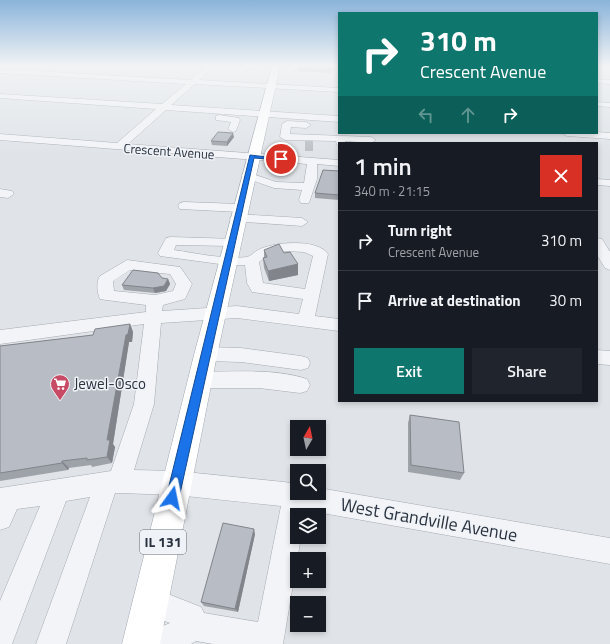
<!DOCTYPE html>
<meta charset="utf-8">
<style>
body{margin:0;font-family:"Titillium Web",sans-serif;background:#20242c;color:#f1f3f6;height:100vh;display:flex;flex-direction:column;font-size:15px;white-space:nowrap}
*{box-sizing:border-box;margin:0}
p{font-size:13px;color:#9ea1a6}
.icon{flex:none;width:22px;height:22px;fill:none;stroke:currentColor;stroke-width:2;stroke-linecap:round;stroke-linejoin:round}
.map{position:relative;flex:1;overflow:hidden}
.drawer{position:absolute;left:338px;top:142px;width:260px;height:260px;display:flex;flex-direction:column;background:#171b24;border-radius:0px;box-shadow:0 2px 6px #0003}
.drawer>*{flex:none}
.guide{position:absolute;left:338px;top:12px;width:260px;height:122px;border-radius:0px;box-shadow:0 2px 6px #0003;background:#0f766e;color:#fff;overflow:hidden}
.needle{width:26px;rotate:9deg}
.tools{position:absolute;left:290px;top:420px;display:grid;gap:8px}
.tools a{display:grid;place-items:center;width:36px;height:36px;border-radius:0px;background:#171b24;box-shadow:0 2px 6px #0003;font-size:20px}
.pin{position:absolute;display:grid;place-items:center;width:34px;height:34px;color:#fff;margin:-17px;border:2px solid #fff;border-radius:50%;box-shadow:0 1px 4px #0007}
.me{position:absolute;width:44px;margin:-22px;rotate:12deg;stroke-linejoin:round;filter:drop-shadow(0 0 3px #0008)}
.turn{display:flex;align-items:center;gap:14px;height:84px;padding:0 16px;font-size:18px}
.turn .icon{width:52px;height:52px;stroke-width:2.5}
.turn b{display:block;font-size:28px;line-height:34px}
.lanes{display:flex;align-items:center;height:38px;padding:0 16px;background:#0003;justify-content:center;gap:20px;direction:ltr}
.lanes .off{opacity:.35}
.round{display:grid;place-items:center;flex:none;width:42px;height:42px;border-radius:0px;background:#20242c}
.head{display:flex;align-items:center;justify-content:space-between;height:68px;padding:0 16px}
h1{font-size:24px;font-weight:600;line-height:30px}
.primary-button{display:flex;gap:8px;margin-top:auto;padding:8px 16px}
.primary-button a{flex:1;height:46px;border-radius:0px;background:#0f766e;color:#fff;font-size:16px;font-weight:600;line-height:46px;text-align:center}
.primary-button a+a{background:#20242c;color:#f1f3f6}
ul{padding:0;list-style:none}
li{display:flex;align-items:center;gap:12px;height:60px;padding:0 16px;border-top:1px solid #363941}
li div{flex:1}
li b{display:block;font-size:15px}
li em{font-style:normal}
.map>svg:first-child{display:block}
</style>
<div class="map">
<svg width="610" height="644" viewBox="0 0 610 644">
<rect width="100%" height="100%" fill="#e0e4e8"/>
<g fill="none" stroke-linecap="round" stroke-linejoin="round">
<polyline stroke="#bbc0c6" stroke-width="10" stroke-dasharray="10 5" stroke-linecap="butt" points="305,146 313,146"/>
<defs>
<g id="minor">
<polygon points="207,66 214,66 199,80 339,88 339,92 195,84 171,105 339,116 339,122 166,110 128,144 339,160 339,166 317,164 317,179 309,203 301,203 299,200 302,190 274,188 243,177 241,175 247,172 276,182 304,183 307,164 0,140 0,134 117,143 156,109 0,98 0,94 162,104 186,84 0,73 0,69 191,80"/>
<polygon points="243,66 258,66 249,68 243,73 239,73 238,72"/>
<polygon points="289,66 296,66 292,73 290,74 287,72"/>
<polygon points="597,79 610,80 610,84 597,83"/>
<polygon points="597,102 610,103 610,107 597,106"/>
<polygon points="219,115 239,118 240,120 236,131 233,132 228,129 231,122 216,120 216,116"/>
<polygon points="287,121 306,122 311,125 306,128 291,127 290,134 371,137 376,140 371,143 345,141 345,143 339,143 339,146 337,145 336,141 285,140 280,137 282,124"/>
<polygon points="597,132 610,133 610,139 567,136 562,133"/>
<polygon points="597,179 610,180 610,186 597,185"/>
<polygon points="0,189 12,191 14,194 8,198 0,197"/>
<polygon points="184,202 239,204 245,208 239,212 180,209 178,206 180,203"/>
<polygon points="236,214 302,218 308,222 302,226 231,221 230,218"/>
<path d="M171,237L236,239L238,242L236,245L231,246L176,245L174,250C195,253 226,260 247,257C251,256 254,252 258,250C273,242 317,238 328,254L315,316L339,319V331L237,318L161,323L154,404L134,470L176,471L284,482L297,484V493H319V488L610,538V564L305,510L304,515H297V537H301L283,644H213L196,641L191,644H142L146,633L170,623L140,611L136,601L140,591L150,587L201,607L204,613L258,622L281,506L176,495L119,493H115L66,644H36L90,497L66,501L12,644H0V601L40,506L17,509L9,527L0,530V488L111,471L134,404L144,324L0,344V330L146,312V305L106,300L100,299C97,293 96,281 100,276L127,260L180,267L192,284L185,299L163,305L162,311L237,306L299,314L303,299L252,292L247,283L245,265H227L160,256L158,253L166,238ZM285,251L304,252L313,256L305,289L263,283L259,262L268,256ZM130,270L170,274L176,284L173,291L155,295L114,291L113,281Z"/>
<polygon points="597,238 602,239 610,252 610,270 605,268 597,255"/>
<polygon points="205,347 241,348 301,356 308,358 310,363 308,368 301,370 241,362 205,361 199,359 196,354 199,349"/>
<polygon points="597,350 610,351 610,365 597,364"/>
<path d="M199,372C234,372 274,368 307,379L310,385L307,391L300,393L259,388H199L192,386L189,380L192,374Z"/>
</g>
<polygon id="major" points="272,66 280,66 217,355 160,644 122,644 194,355"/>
</defs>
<use href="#minor" stroke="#a5abb2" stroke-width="1"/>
<use href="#major" stroke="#a0a9b3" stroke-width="1"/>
<use href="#minor" fill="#f3f4f7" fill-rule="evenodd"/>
<use href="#major" fill="#fff" fill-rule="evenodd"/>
</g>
<g fill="#9ea3a9">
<polygon points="298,66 333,66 330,73 298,71"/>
<polygon points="234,137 227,146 212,145 211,141"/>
<polygon points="339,171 339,200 315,198 315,193"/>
<polygon points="264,250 284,253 298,264 298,275 269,281 264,268 263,258 264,258"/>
<polygon points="162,278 168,279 170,284 166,291 155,293 124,290 122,285"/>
<polygon points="130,324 133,332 132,342 129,342 113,444 115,447 112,463 92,467 91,465 69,468 68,470 0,481 0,346 93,335"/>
<polygon points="410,415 464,473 460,480 408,472 408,423"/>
<polygon points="255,534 238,612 204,606 201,602"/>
</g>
<g fill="#81848a">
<polygon points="331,66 333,66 330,73"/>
<polygon points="233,133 234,137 227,146 227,142"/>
<polygon points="298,264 298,275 269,281 268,271"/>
<polygon points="168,279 170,284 166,291 155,293 153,288"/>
<polygon points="130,324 133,332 132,342 129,342 113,444 115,447 112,463 107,457 107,440 126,335"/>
<polygon points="62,461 69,468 68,470 62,463"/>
<polygon points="254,529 255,534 238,612 235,609"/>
</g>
<g fill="#b8bdc5" stroke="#81848a">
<polygon points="218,132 233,133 227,142 211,141"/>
<polygon points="323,170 339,171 339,195 315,193"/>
<polygon points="279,244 284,253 290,252 298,264 268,271 263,258 267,257 264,250"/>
<polygon points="133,270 158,273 162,278 168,279 164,286 153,288 122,285"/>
<polygon points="130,324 128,334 126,335 107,440 110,440 107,457 87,460 87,458 62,461 62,463 0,473 0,346 93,335 95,329"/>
<polygon points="410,415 459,422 464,473 411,465"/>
<polygon points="223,523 254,529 235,609 201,602"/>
</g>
<linearGradient id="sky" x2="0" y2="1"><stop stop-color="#8ab4da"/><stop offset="0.42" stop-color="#f1f3f5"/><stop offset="1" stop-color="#f1f3f5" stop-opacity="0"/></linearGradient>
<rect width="610" height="156" fill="url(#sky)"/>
<polygon fill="#1a73e8" stroke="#114b97" points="250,155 284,159 281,160 254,158 179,498 177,503 172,505 168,503 166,498"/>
<defs>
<symbol id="supermarket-pin" viewBox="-11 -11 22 30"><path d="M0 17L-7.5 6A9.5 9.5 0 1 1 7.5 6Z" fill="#c74b64" stroke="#eff2f6"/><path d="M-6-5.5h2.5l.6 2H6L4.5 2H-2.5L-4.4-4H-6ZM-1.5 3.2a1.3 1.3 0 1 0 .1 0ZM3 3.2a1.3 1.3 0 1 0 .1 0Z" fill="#fff"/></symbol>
</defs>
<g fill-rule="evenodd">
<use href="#supermarket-pin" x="49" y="373" width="22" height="30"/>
</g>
<g text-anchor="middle" stroke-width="3" stroke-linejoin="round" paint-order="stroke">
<g font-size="13" fill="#29323f" stroke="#eff2f6">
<text transform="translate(169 151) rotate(4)" y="5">Crescent Avenue</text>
</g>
<rect fill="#eff2f6" stroke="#646c76" stroke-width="1" x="140" y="530" width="46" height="24" rx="3"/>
<g font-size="14" font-weight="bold" fill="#29323f">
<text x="163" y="547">IL 131</text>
</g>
<g font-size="15" fill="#29323f" stroke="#eff2f6" text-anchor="start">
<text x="74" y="389">Jewel-Osco</text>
</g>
<g font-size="18" fill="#29323f" stroke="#eff2f6">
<text transform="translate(429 520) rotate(10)" y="6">West Grandville Avenue</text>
</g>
</g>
</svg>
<div class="tools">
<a><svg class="needle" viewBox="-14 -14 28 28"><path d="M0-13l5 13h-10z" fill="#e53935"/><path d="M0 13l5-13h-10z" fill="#9ea1a6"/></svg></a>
<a><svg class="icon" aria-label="search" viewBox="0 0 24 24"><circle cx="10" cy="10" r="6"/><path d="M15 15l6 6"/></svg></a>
<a><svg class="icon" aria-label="layers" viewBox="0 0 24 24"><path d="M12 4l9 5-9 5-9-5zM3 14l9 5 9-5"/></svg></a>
<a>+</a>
<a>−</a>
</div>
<div class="pin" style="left:281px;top:159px;background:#d93025"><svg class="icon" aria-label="arrive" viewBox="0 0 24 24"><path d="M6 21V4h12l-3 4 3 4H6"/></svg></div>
<svg class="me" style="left:172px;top:498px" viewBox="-20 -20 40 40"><path d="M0-17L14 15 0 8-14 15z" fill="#1a73e8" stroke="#fff" stroke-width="4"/></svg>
<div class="guide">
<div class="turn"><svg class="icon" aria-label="right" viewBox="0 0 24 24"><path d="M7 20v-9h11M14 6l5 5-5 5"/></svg><div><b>310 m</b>Crescent Avenue</div></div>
<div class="lanes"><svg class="icon off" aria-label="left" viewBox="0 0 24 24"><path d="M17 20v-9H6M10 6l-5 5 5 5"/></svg><svg class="icon off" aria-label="ahead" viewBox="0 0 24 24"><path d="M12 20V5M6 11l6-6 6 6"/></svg><svg class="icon" aria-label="right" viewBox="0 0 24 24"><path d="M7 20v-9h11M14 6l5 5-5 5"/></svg></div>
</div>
<section class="drawer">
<div class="head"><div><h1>1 min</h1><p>340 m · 21:15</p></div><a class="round" style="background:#d93025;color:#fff"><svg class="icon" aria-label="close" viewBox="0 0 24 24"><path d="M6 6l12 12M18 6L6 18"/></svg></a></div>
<ul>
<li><svg class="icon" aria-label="right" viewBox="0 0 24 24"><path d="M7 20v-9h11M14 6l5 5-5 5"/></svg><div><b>Turn right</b><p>Crescent Avenue</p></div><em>310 m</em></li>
<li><svg class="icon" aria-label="arrive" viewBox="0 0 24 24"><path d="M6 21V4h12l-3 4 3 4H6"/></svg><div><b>Arrive at destination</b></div><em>30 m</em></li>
</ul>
<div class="primary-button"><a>Exit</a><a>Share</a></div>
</section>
</div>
